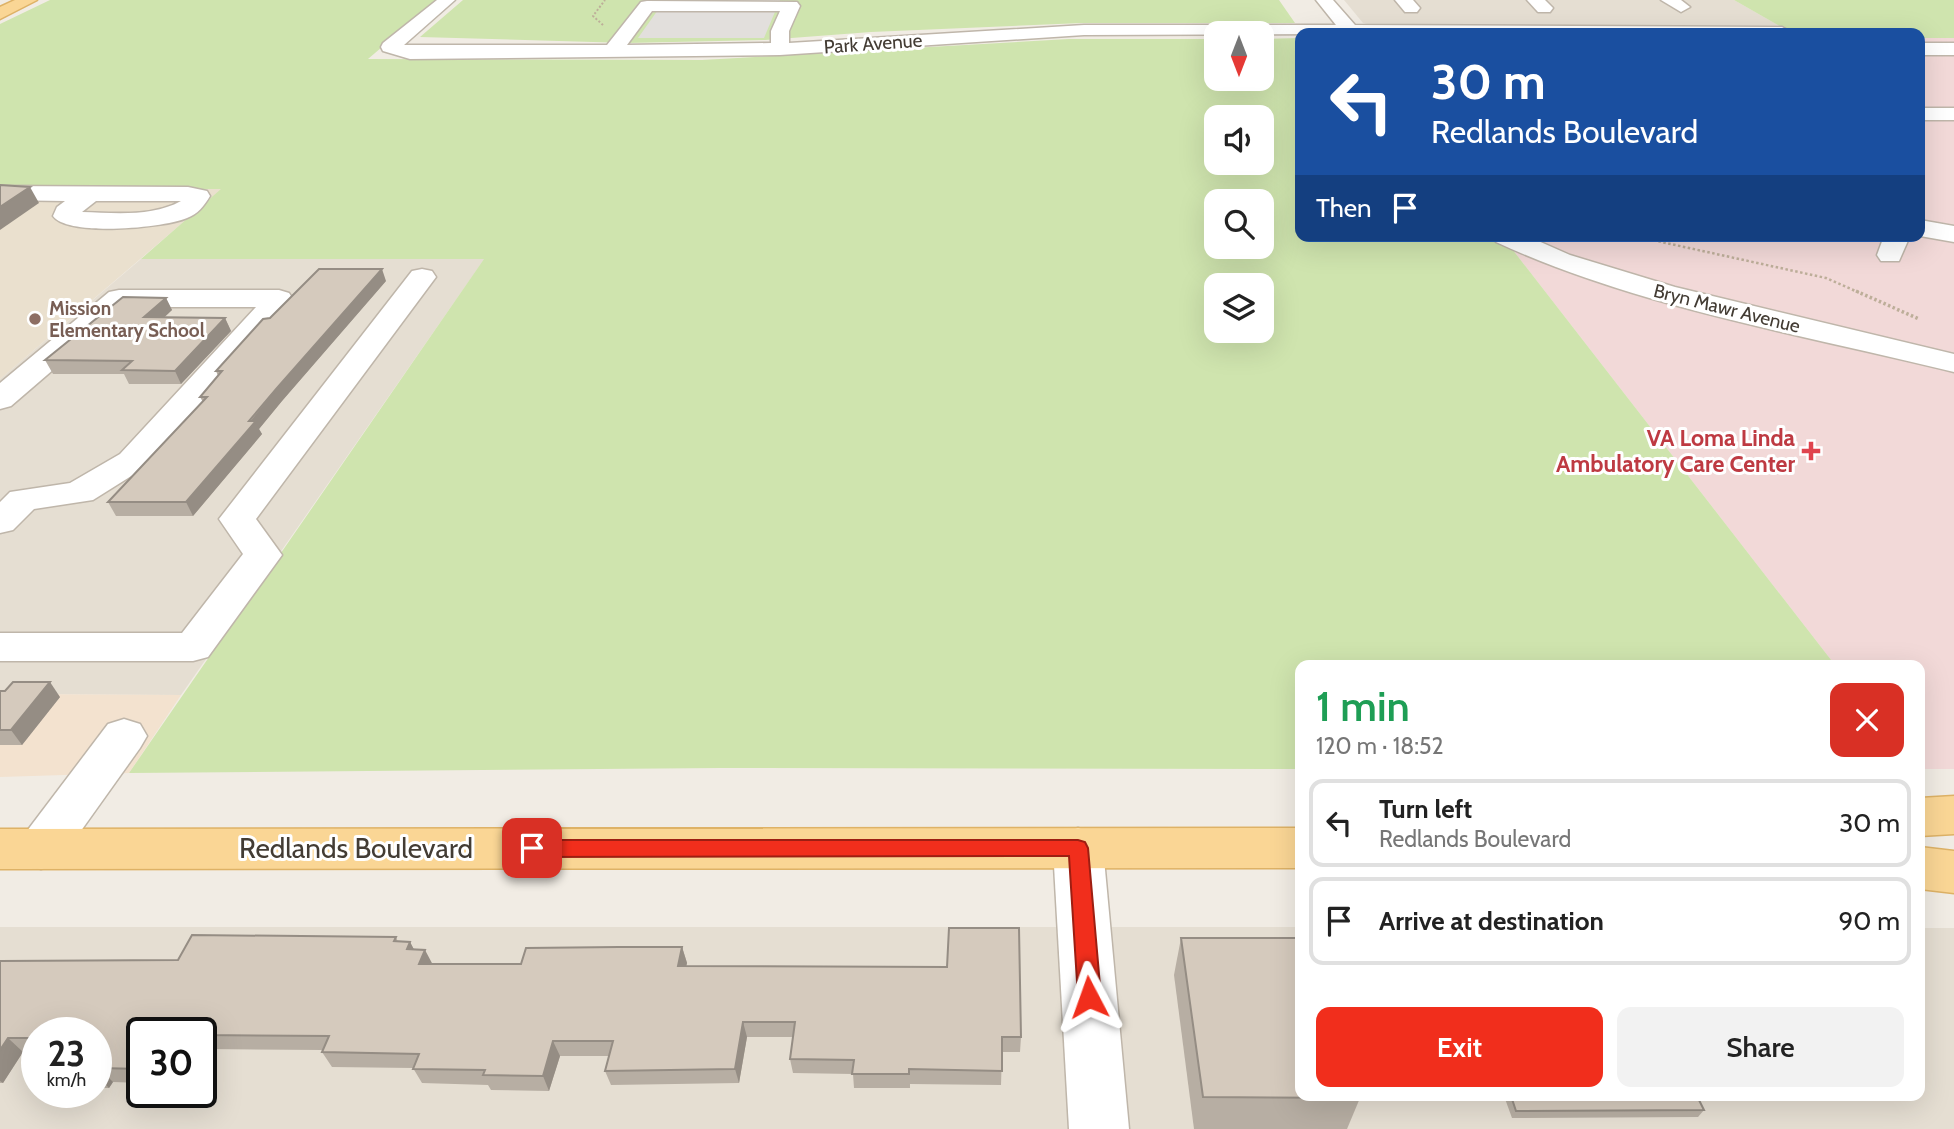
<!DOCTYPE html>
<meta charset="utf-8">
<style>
body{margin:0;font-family:Cabin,sans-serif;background:#f2f2f2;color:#222;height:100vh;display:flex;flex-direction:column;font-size:26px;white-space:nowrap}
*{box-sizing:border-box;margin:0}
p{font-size:23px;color:#767676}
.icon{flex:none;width:38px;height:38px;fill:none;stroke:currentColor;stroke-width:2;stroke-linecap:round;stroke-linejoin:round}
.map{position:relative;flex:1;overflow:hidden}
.drawer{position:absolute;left:1295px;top:660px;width:630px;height:441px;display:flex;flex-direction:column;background:#fff;border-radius:14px;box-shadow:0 7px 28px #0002}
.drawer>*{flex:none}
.guide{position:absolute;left:1295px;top:28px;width:630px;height:214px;border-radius:14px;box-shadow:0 7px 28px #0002;background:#1a4fa0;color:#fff;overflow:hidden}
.needle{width:46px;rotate:180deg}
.tools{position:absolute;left:1204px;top:21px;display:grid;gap:14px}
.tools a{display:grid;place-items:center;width:70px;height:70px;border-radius:14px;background:#fff;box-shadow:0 7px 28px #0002;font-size:35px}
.speed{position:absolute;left:21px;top:1017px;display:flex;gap:14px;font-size:35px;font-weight:700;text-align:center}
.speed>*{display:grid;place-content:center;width:91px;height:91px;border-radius:50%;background:#fff;box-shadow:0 7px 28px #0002;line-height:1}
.speed small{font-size:18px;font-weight:400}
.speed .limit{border:4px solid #111;border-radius:10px;background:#fff;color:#111}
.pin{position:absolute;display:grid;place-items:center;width:60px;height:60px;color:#fff;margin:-30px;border-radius:14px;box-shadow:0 4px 10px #0006}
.me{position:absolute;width:77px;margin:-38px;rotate:356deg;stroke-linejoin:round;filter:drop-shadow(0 0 5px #0008)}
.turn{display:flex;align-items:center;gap:24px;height:147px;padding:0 21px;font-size:32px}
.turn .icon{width:91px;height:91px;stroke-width:2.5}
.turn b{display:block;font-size:49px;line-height:60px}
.then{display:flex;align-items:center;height:66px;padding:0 21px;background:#0003;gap:14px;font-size:26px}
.round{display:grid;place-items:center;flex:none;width:74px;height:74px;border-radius:14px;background:#f2f2f2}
.head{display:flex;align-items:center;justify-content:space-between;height:119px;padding:0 21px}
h1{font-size:42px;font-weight:600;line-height:52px;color:#1e9e55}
.button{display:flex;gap:14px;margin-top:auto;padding:14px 21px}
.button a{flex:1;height:80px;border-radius:14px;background:#f12e1c;color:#fff;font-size:28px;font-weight:600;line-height:80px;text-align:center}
.button a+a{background:#f2f2f2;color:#222}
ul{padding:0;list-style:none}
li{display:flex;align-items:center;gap:21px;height:88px;margin:0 14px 10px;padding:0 7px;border:4px solid #e0e0e0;border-radius:14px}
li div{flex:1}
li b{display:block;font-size:26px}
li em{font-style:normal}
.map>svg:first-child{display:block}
</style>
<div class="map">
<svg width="1954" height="1129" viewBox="0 0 1954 1129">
<rect width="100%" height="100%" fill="#f1ece4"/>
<g fill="#e5ded2" fill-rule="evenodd">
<polygon points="1344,0 1734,0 1778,25 1374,26 1363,23"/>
<polygon points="485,258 181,695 0,694 0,379 141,259"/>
<path d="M0,927H1300V1096H1920V928H1954V1129H0ZM37,1032H96V1092H37ZM142,1032H201V1092H142Z"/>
</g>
<polygon fill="#f3e2cf" points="0,694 181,695 129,773 0,777"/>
<polygon fill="#eae0ce" points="0,189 222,189 0,379"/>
<polygon fill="#f2d9d8" points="1920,38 1954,38 1954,769 1920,769 1920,665 1835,665 1502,236 1920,236"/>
<g fill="#cfe4ae" fill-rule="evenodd">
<path d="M50,0H437L368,59L702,60L1069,39H1216V79H1262V39L1300,38V236H1502L1835,665H1300V769L720,768L129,773L484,259H141L221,189H0V24ZM1216,117H1262V163H1216ZM1216,201H1262V247H1216ZM1216,285H1262V331H1216Z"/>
<polygon points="463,0 1279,0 1295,23 1082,23 871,32 765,40 627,43 420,37"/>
<polygon points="1734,0 1954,0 1954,38 1920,38 1920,33 1792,33"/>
</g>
<polygon fill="#e2dfdc" points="665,0 780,0 764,38 638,38"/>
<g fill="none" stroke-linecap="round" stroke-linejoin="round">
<defs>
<g id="minor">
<path d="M437,0H455L404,45H607L641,2L647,1L797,2L800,6L789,31V43L1084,25H1336L1316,0H1333L1355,25L1782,27L1791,32L1084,35L780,55L410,59L383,51L381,47L383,43ZM652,11H780L771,31V43L627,45Z"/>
<polygon points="1395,0 1413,0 1420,8 1417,12 1405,12"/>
<polygon points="1527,0 1545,0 1553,8 1550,12 1538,12"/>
<polygon points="1661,0 1681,0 1690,7 1681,12"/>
<rect x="1920" y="43" width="34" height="12"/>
<rect x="1920" y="108" width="34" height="12"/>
<path d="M0,186L188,187L207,191L210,196C204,206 198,214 187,218C164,228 68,237 53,216L57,207L65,201L0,200ZM96,201H181C152,217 115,213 82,212Z"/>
<polygon points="1920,220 1954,226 1954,242 1920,236"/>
<path d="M1492,236H1527L1570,255L1675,287L1954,354V372C1803,335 1637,307 1496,242Z"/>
<polygon points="1884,236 1910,236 1899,261 1881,261 1877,255"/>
<polygon points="422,269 432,271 436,277 256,519 282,555 208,657 193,661 0,661 0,633 182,633 243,554 219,519 412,271"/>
<polygon points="119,290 279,290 289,293 293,299 144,468 93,500 34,509 13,530 0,533 0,502 10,492 70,483 120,454 256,307 126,307 11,406 0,409 0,383 109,292"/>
<polygon points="124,719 140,724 147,736 140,748 58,863 41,869 24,863 16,849 24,835 108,724"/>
<polygon points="1078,828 1095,834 1103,848 1129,1129 1069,1129 1053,848 1061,834"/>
</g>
<g id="major">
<polygon points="15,0 37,0 0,19 0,7"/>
<polygon points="1954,796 1954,834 1920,836 1920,798"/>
<polygon points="1300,828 1300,868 0,869 0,829"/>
<polygon points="1920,847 1954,851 1954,893 1920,889"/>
</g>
</defs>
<use href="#minor" stroke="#bfb6aa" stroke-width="3"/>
<use href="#major" stroke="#deb266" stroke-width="3"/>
<polyline stroke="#bdae99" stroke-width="2" stroke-dasharray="2 2" stroke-linecap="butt" points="603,25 593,16 605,0"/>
<polyline stroke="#bdae99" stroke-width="2.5" stroke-dasharray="2.5 2.5" stroke-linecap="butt" points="1634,236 1826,278 1860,293"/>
<polyline stroke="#bdae99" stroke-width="3.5" stroke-dasharray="2.5 2.5" stroke-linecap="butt" points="1856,291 1919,319"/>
<use href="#minor" fill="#fff" fill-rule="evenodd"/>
<use href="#major" fill="#fad695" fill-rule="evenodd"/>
</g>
<g fill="#b7aea3">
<polygon points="386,281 282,401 259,429 262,434 193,516 116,516 108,502 203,402 200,397 218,376 216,371 270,318"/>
<polygon points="166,298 172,310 164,317 225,318 231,331 181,384 129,384 124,374 53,374 45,360"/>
<polygon points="0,691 5,691 60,697 22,745 0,745"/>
<polygon points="396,937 398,942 410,942 414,950 432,964 521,964 682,947 687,963 686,966 1021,1037 1020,1052 1002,1052 1001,1085 910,1084 910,1088 854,1088 853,1074 793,1073 790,1059 793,1037 747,1037 739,1083 611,1085 605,1071 609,1056 560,1056 549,1091 491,1090 488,1085 422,1083 413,1068 332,1067 322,1052 323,1050 207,1049 201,1061 201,1032 142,1032 142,1083 113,1082 109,1088 96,1088 96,1032 37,1032 37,1052 23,1052 3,1083 0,1083 0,961 178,960"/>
<polygon points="1181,938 1360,1098 1347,1129 1194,1129 1174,975"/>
<polygon points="1504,1096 1697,1096 1704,1110 1698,1117 1512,1118"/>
</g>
<g fill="#958d84">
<polygon points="30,187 39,203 0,230 0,207"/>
<polygon points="382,269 386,281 282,401 259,429 262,434 193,516 186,502 277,388"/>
<polygon points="166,298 172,310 151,330 144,317"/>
<polygon points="225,318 231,331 181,384 175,371"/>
<polygon points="50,682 60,697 22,745 11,730"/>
<polygon points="410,942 418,957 407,949"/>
<polygon points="682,947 687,963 683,981 678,966"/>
<polygon points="425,950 433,965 419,964"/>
<polygon points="743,1022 747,1037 739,1083 735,1069"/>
<polygon points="8,1038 23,1052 3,1083 0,1081 0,1050"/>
<polygon points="553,1041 560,1056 549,1091 543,1076"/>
<polygon points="201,1042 207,1049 201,1061"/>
<polygon points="99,1068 113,1082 109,1088 96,1074"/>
</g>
<g fill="#d5cabd" stroke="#958d84" stroke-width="2">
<polygon points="0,185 30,187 0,207"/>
<polygon points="319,269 382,269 277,388 249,421 256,421 186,502 108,502 207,397 200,397 222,371 216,371 263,319 270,318"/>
<polygon points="123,297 166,298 144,317 225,318 175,371 122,370 132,361 45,360"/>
<polygon points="13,682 50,682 11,730 0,730 0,691 5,691"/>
<polygon points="949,928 1019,928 1021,1037 1002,1037 1002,1071 909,1069 909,1074 852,1074 854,1060 790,1059 795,1022 743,1022 735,1069 605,1071 613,1041 553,1041 543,1076 483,1075 485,1070 413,1069 419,1054 322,1052 329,1036 201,1035 201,1032 142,1032 142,1069 99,1068 96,1073 96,1032 37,1032 37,1038 8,1038 0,1050 0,961 178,960 192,935 396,937 394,941 410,942 407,949 425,950 419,964 521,964 526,948 619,947 682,947 678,966 947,967"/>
<polygon points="1181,938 1300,938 1300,1096 1359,1096 1360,1098 1203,1097"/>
<polygon points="1511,1096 1697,1096 1704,1110 1516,1111"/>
</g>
<polygon fill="#f12e1c" stroke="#9d1e12" stroke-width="2" points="532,840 1078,840 1085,842 1088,848 1101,997 1097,1004 1089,1007 1081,1004 1078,997 1069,856 532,857 525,854 522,848 525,842"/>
<circle fill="#8d6e63" stroke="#fff" stroke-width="2.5" cx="35" cy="319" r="7"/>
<path fill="#e0444e" stroke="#fff" stroke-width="2.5" d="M1807.5 440.5h7v7h7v7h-7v7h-7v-7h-7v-7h7z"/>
<g text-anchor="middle" stroke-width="6" stroke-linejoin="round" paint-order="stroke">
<g font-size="19" fill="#433c34" stroke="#fff">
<text transform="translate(873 43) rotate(-4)" y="7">Park Avenue</text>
<text transform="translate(1727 308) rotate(14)" y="7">Bryn Mawr Avenue</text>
</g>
<g font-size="19" font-weight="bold" fill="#785e54" stroke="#fff" text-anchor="start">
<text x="49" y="315">Mission<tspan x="49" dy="22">Elementary School</tspan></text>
</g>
<g font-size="23" font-weight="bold" fill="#be3a42" stroke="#fff" text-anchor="end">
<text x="1795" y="446">VA Loma Linda<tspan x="1795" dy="26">Ambulatory Care Center</tspan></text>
</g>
<g font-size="28" fill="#433c34" stroke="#fff">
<text x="356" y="858">Redlands Boulevard</text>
</g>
</g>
</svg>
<div class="tools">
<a><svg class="needle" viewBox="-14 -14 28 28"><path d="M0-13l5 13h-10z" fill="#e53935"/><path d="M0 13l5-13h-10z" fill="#767676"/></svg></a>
<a><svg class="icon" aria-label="sound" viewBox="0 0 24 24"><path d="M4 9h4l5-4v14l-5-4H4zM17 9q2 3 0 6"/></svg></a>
<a><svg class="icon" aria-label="search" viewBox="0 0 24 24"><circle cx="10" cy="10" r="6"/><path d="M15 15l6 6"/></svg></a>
<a><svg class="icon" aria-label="layers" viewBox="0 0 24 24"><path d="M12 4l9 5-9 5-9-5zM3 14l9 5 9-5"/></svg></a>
</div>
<div class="speed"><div>23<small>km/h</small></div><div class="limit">30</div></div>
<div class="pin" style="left:532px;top:848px;background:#d93025"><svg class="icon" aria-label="arrive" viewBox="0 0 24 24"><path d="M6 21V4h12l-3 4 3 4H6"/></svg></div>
<svg class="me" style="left:1089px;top:997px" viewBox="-20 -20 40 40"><path d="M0-17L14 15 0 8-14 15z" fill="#f12e1c" stroke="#fff" stroke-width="4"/></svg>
<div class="guide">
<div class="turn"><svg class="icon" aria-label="left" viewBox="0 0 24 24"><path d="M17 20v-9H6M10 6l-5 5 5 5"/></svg><div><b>30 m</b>Redlands Boulevard</div></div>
<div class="then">Then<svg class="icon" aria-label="arrive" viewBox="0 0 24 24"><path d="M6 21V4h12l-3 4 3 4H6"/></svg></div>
</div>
<section class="drawer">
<div class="head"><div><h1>1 min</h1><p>120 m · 18:52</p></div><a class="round" style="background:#d93025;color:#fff"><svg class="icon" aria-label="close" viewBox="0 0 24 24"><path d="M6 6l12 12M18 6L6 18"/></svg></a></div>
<ul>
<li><svg class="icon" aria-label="left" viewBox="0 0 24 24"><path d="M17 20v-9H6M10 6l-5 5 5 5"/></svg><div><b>Turn left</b><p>Redlands Boulevard</p></div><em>30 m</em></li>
<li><svg class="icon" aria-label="arrive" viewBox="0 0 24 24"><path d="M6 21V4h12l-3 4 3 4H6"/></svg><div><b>Arrive at destination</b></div><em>90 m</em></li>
</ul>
<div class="button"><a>Exit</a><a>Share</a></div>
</section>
</div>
